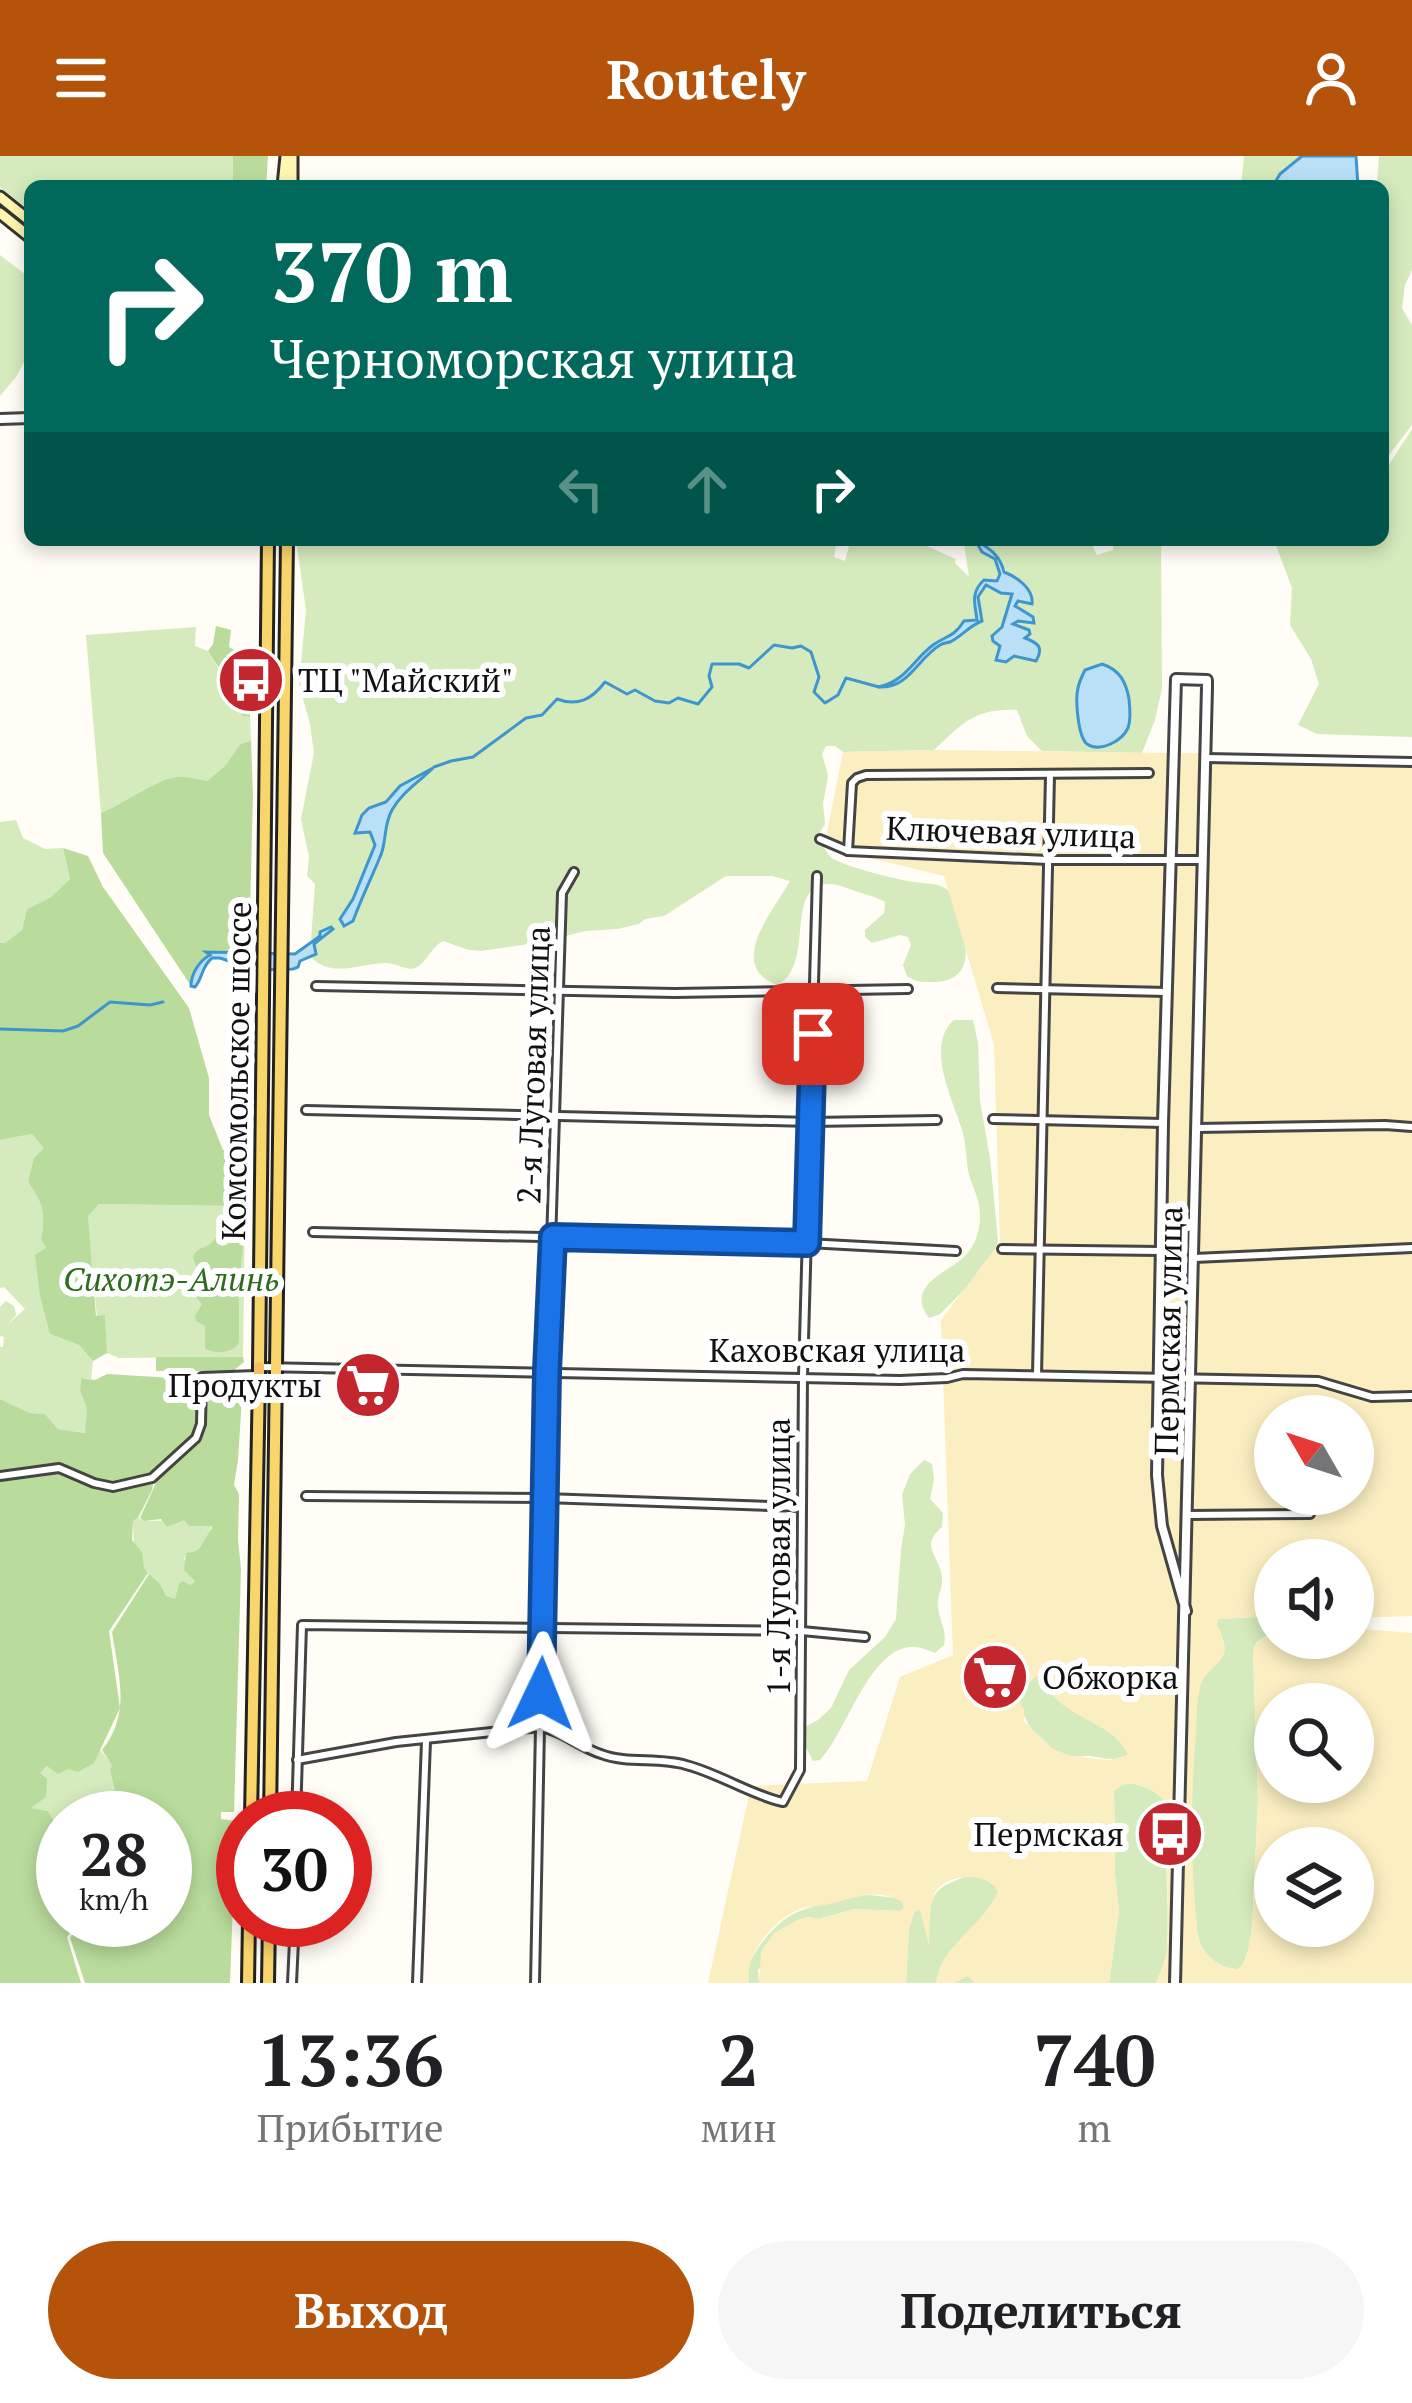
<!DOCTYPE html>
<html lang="ru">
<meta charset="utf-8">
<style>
body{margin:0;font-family:"PT Serif",serif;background:#f6f6f6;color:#202124;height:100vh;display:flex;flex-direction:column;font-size:45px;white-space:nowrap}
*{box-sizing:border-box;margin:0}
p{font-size:39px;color:#757577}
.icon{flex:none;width:66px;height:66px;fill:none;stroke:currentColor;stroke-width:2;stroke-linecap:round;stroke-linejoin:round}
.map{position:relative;height:1827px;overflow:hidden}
.side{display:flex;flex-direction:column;background:#fff;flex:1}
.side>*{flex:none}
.guide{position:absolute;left:24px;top:24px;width:1365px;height:366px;border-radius:18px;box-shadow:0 6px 18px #0003;background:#00695c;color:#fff;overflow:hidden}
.needle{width:78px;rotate:309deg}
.fabs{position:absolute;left:1254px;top:1239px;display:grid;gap:24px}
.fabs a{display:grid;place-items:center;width:120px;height:120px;border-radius:50%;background:#fff;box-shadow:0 6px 18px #0003;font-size:60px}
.speed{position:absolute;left:36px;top:1635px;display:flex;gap:24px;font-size:60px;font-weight:700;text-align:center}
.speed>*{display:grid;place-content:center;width:156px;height:156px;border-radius:50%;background:#fff;box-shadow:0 6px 18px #0003;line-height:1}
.speed small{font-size:30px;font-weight:400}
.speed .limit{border:18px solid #d22;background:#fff;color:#111}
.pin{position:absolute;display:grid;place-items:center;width:102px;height:102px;color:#fff;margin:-51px;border-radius:24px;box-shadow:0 6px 18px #0006}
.me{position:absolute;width:132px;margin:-66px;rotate:2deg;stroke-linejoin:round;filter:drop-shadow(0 0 9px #0008)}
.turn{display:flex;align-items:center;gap:42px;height:252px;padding:0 48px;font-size:54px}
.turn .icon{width:156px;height:156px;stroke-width:2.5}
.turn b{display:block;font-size:84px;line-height:102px}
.lanes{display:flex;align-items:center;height:114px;padding:0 48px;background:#0003;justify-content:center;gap:60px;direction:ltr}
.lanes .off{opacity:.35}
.eta{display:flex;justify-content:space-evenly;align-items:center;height:204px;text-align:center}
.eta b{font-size:72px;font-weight:600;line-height:84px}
.cta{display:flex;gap:24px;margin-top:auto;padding:24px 48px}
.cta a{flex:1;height:138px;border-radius:72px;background:#b45309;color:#fff;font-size:48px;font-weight:600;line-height:138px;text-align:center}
.cta a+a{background:#f6f6f6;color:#202124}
header{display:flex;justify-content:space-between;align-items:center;height:156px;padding:0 48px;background:#b45309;color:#fff;font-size:54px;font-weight:600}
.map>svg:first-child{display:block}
</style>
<header><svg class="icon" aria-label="menu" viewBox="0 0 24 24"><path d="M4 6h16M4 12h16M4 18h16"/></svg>Routely<svg class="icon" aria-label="person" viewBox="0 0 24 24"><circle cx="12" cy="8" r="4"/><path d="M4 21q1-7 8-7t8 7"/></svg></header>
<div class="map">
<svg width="1412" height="1827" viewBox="0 0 1412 1827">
<rect width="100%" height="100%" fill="#fffdf5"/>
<g fill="#d5ebbd" fill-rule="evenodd">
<polygon points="0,0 233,0 233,30 30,30 30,55 0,31"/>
<polygon points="1244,0 1302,0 1280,18 1273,30 1241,30"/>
<polygon points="1379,0 1412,0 1412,114 1405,129 1402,152 1412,169 1412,269 1383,307 1383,30 1378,30 1377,27"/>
<polygon points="0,99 30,122 30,195 16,221 0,240"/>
<polygon points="1412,273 1412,581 1317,578 1298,569 1319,528 1311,503 1290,469 1292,432 1274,384 1383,384 1383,318"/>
<path d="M296,384H837L834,401L845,405L850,386L853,384H923L924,389L956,403L955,407L969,421L964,388L966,384H975L982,396L995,403L1000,418L997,425L978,430L974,454L977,464L933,489L915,510L885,531L916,514L938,490L954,485L967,471L982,465L978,441L986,428L1001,437H1012L996,499L1013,500L1032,505L1003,485L1008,481H1025L1028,474L1012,467L1033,461L1014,450L1018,445L1002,405L979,384H1010L1012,387L1021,388L1026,384H1089L1097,399L1113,394L1114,384H1161L1162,532L1155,564L1142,597L1042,595L1027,580L1017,554C975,552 963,567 934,594L843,596L835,590H826L822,598L828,620L823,647L825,668L819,678C821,686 825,696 832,702C842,710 899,724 914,726C926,728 940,726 950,736C956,743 957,753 960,762C968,790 974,825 934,826C922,826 917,827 907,820L903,809L911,789L908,781L900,779L872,787L865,781V774L884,757L885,746C876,741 868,739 858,736C849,733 839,728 830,728C782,727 817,810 777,829C725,809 774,754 790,725L772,720H726L664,760L645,763L639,768L617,773L585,775L543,786L481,795L469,794L443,785C431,791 426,808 415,812C407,815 395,807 386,807C361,807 331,823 311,801L316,798L314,788L325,782L320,780L311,784L315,728L307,720L309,701L301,663L314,597L310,568L299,528L306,454ZM430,614C412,630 390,647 384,674C382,684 384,693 380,702C371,723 361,744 353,765L340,763L353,743L375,689L370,676L355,677L362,659L369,652L386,646L400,630Z"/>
<path d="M196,471L195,490L208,495L239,548L242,560L250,561L251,585L240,588L226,609L207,625C197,623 186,620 176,621C159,622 121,649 101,657L86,479Z"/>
<polygon points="16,664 23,682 45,693 63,692 70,723 51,741 27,753 22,774 4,788 0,787 0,666"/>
<path d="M954,864H973L978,887L980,945L990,1002L998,1085L992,1102L983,1115L940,1158L929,1162C904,1129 949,1116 965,1100C978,1087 982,1067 979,1049C977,1037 970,1026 968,1014C966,1001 966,989 963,977C954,946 924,890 954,864Z"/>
<path d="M32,978L45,992L28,1026C43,1048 46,1056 41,1083L47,1092L50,1178L79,1189L93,1205L91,1223L81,1222L80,1233L87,1253L86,1277L58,1273L45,1258L30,1257L0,1243V1191H3L4,1181L0,1180V1151L6,1145L14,1150L16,1159L7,1169L25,1153L4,1131L0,1132V984Z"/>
<polygon points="99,1048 235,1050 245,1059 243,1201 119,1202 107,1197 105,1160 97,1161 87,1060"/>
<path d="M924,1304L932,1308L934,1323L930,1343L943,1357L942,1371C918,1391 941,1400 942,1423C943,1432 936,1442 938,1452C940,1467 947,1474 944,1489L935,1497C929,1495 923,1492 916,1491C870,1487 847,1577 820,1604L813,1605L803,1586L801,1573L818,1564L831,1552L849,1514L885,1481L896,1463L901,1393L905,1369L902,1339L910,1318Z"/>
<path d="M138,1362L145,1365L185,1364L189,1370L212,1369C208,1381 200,1396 186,1398L184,1403L195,1424L176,1444L166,1440C160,1429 154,1425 146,1415C134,1400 133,1384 133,1365Z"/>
<path d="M1275,1460V1474L1257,1486L1253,1495L1258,1644L1252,1772L1248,1795L1243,1808L1238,1813C1222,1813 1208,1803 1201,1789C1187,1765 1190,1563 1200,1531C1207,1505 1239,1508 1216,1468L1219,1463Z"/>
<path d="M1037,1519L1044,1521C1047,1527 1049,1533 1053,1538C1072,1562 1119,1570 1128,1599C1114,1606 1105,1602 1090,1600C1085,1600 1075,1601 1070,1600C1039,1593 1022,1564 1017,1536Z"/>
<polygon points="99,1593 113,1609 110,1614 115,1634 124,1639 126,1651 116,1662 63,1662 63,1681 48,1655 30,1652 40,1617 48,1609 68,1613 94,1607"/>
<path d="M1129,1627C1143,1629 1162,1636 1168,1650C1173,1662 1165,1675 1166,1688C1166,1721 1169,1757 1167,1791C1167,1803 1161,1815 1156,1827H1109L1119,1754L1115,1719L1114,1635L1119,1629Z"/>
<path d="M967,1720L1055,1728L1050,1827H906L909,1771L915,1755L920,1753L924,1758V1770C935,1735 932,1733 967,1720Z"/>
<path d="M860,1738L896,1742L903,1746L904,1752L901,1755L854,1753L819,1763L807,1761L758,1814L759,1827H749C746,1813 751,1802 759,1791C792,1745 812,1755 860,1738Z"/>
</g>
<g fill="#b9dc9c">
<polygon points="233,0 268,0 266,30 233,30"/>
<path d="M216,470L231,474L229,491L247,501C245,524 251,540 250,561L242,560L239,548L228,543L221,528L222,517L208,495L213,488Z"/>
<path d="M251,585L253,638L249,796H210L211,798L191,821V830L103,697L101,657C121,649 159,622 176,621C186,620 197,623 207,625L226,609L240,588Z"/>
<path d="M63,692L88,700L103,731L189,852L209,922V959L223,994L237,998L247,1010L245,1059L235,1050L99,1048L88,1060L96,1160L105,1159L107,1197L93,1205L79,1189L50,1178L40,1140L35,1099L46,1092L41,1083C46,1056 43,1048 28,1026L34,1002L44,992L32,978L0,984V787H5L22,774L27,753L51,741L70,723Z"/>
<path d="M223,1057H233L241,1061L244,1081L239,1127V1186C233,1198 216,1198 205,1193V1170L196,1165L195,1160L202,1148L196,1141L198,1116L193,1101C198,1090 203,1094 211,1087C221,1079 217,1066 223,1057Z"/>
<polygon points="156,1201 243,1201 244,1206 233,1215 156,1215"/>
<polygon points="107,1218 189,1223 200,1228 200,1267 195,1282 151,1320 108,1328 95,1325 59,1310 0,1318 0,1243 30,1257 45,1258 58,1273 85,1277 87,1253 80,1234 81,1222 95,1224"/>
<path d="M206,1225H243L238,1304L234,1329L239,1338L238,1383L241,1413L234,1656H221V1663L236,1665L230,1827H85L70,1782L83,1764H165V1662H116V1659L126,1651L123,1639L115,1635L110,1614L112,1609L102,1594C132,1557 118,1518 112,1476L149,1418L160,1428L166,1440L175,1443L179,1428L183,1425L190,1429L195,1425L184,1414L186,1397C202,1397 204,1382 212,1372V1370H189L184,1364L167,1371L161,1363L144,1365L140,1362L160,1318L198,1283Z"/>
<polygon points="59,1314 116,1334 125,1329 154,1323 152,1334 138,1362 133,1365 132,1384 142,1396 144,1412 148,1417 109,1475 120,1552 94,1607 78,1616 68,1613 58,1618 47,1610 40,1617 47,1623 46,1641 31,1652 48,1655 63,1681 63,1764 79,1764 67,1781 81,1827 0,1827 0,1321"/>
</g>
<path fill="#fbeec1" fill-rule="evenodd" d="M934,594L1412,600V1460L1353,1462V1404H1275V1460L1219,1463L1216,1467C1240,1511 1208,1502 1200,1531C1196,1545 1197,1563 1196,1578C1190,1646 1191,1715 1198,1783C1205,1799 1219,1813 1237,1813L1243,1808L1248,1795L1252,1772L1258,1644L1253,1495L1257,1487L1275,1474V1482H1353V1472L1412,1477V1827H1156C1161,1816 1167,1803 1167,1791C1169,1758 1167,1722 1166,1688C1165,1676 1173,1663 1168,1651C1164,1641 1150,1632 1139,1629C1128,1626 1122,1628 1114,1635L1115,1719L1119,1754L1109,1827H975L968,1820L954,1827H936C939,1790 985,1769 998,1735C986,1714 941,1717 933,1741C929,1755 930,1775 929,1790L920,1754L915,1755L909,1771L906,1827H759L761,1796L774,1777L797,1764L807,1761L820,1763L854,1753L900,1755L904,1751L903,1746C876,1731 856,1742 829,1748C816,1751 803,1750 792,1757C770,1768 744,1802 749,1827H708L751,1630L867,1625L900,1521L953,1499L941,1164L1000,1086L994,889L944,720L824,691L843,596ZM1275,1260H1353V1338H1275ZM1037,1520L1044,1521C1047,1527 1049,1533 1052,1538C1069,1562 1118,1570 1128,1599L1110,1604L1071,1600L1053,1593L1024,1565V1553L1018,1545L1017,1536ZM1275,1548H1353V1626H1275ZM1275,1692H1353V1770H1275Z"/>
<g fill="#b9e0f7" stroke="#3f96cf" stroke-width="3">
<polygon points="1302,0 1356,0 1358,30 1273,30 1280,18"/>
<path d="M975,384C987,391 1000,398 1004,416C1017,421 1034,433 1032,448L1018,445L1015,450L1033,461L1034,467L1018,465L1013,468L1029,474L1030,478L1025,482C1038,487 1044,491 1036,505L1014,500L1006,506L996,504L1000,490L993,485L992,480L1002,471L1012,438L1001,437L986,429L978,441L982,465C969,470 962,480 950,486C947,487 943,487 940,489C917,503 909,533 878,531C905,526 913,504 933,489C947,479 953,482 964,465L977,464C975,448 970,437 984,424L997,425L1000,418L995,403L982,396Z"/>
<path d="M1102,508C1120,514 1126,526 1129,543C1130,552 1131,564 1128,572C1122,585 1100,597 1087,588C1078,581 1075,543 1078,532C1079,526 1082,520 1085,514Z"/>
<path d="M433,612C419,626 402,636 392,654C383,670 387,686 380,701C371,723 361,743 353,765L344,770L340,763L353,743L375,689L370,676L355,677L362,659L369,652L386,646L400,630Z"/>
<path d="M331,771L333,773L314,788L316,798L300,805L298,811L293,813L250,814L244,817L239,814L238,808L220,802H212C201,811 203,822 195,831L191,830C191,818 199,805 210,799L206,796L295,798L320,780V776Z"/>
</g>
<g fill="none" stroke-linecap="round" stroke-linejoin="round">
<g stroke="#3f96cf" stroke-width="3">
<path d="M434,611L451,605L473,601L526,562L542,559L557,543C578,551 592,543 605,526L627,538L635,534L655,545L669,547L678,542L698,548L712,531L709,520L712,508H739L749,512L774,489L792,492L801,490L811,496L819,521L814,536L825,547L838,539L846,522L879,531"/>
<polyline points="0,873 63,875 78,870 110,846 150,849 163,846"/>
</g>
<defs>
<g id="minor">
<polyline points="1206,602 1412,606"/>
<polyline points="820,683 848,695 1048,704 1203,704"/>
<polyline points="848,695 852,627 857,622 866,619 1149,617"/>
<polyline points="316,830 675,837 908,833"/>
<polyline points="997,832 1167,836"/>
<polyline points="306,954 811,966 937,964"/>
<polyline points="993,963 1163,967"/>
<polyline points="1197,972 1385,969 1412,971"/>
<polyline points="313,1076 807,1087 956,1095"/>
<polyline points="1002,1093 1160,1095"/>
<polyline points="1194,1102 1412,1092"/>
<polyline points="261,1211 900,1224 947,1222 963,1218 1318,1225 1372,1241 1412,1240"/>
<polyline points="1037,1219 1050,619"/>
<polyline points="0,1320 59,1312 94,1327 113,1331 152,1322 196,1282 201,1268 202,1221 259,1219"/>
<polyline points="306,1340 545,1342 801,1351"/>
<polyline points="1188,1359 1310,1358"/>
<path d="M297,1604L396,1586L540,1571C563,1575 579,1591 601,1598C627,1608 659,1601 686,1609C718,1617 753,1640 783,1646L800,1614L803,1220L817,720"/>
<polyline points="296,1662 302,1469 802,1475 865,1481"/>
<polyline points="292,1827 295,1764"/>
<polyline points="417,1827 426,1585"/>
<polyline points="535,1827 547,1215 562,737 574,716"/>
</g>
<g id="tertiary">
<polyline points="0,263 30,262"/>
<polyline points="1175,1827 1207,531 1207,524 1176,523 1163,967 1157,1319 1162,1370 1186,1455"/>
</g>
<g id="secondary">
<polyline points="292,0 292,30"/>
<polyline points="283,30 286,0"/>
<polyline points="0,41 30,65"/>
<polyline points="0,57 30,81"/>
</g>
<g id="primary">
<polyline points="259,1211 268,384"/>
<polyline points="251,1662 259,1219"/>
<polyline points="270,1662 287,384"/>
<polyline points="248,1827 249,1764"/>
<polyline points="268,1827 269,1764"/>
</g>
<polyline id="trunk" points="259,1219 259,1211"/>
</defs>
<use href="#minor" stroke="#444" stroke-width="12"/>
<use href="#tertiary" stroke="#444" stroke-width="14"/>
<use href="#secondary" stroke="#333" stroke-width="15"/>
<use href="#primary" stroke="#222" stroke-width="16"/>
<use href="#trunk" stroke="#222" stroke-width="16"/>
<use href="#minor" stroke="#fff" stroke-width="6"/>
<use href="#tertiary" stroke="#fff" stroke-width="8"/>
<use href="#secondary" stroke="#fff6b0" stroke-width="9"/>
<use href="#primary" stroke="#f9d66b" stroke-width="10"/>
<use href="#trunk" stroke="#f7bc64" stroke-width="10"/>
</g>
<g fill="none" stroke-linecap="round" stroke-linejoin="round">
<defs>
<polyline id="route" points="541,1538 547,1215 553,1081 807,1087 813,878"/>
</defs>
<use href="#route" stroke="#114b97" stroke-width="30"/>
<use href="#route" stroke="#1a73e8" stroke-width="21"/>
</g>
<defs>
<symbol id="bus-disc" viewBox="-11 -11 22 22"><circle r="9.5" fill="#c4262e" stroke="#fff"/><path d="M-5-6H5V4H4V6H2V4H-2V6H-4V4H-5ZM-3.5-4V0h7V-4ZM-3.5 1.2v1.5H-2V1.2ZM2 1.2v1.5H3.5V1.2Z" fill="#fff"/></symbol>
<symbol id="supermarket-disc" viewBox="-11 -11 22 22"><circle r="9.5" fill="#c4262e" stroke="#fff"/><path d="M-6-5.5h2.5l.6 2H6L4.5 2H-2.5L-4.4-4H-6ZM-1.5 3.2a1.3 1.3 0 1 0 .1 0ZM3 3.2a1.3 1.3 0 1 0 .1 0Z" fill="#fff"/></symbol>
</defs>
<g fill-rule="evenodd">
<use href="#bus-disc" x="213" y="486" width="76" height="76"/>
<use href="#supermarket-disc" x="330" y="1191" width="76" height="76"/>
<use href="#supermarket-disc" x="957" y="1483" width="76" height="76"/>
<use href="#bus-disc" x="1132" y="1640" width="76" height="76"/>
</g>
<g text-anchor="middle" stroke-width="12" stroke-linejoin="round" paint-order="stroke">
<g font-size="33" fill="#111" stroke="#fff" text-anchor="start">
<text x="298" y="536">ТЦ "Майский"</text>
<text x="322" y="1241" text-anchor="end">Продукты</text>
<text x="1042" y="1533">Обжорка</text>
<text x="1124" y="1690" text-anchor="end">Пермская</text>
</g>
<g font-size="33" fill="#111" stroke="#fff">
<text transform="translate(1011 676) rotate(2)" y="12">Ключевая улица</text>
<text transform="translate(533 909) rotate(-88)" y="12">2-я Луговая улица</text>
<text transform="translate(236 915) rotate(-89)" y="12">Комсомольское шоссе</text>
<text transform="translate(1168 1175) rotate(-89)" y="12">Пермская улица</text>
<text x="837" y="1206">Каховская улица</text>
<text transform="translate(778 1401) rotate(-90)" y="12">1-я Луговая улица</text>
</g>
<g font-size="33" font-style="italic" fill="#2f6b1f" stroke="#fff">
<text x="171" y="1135">Сихотэ-Алинь</text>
</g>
</g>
</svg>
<div class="fabs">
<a><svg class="needle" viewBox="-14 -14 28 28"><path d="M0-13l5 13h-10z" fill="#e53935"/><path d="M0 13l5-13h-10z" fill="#757577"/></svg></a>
<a><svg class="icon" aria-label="sound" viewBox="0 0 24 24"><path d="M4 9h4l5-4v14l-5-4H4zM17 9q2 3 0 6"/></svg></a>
<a><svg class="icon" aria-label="search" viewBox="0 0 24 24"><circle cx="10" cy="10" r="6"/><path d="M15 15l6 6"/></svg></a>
<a><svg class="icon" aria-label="layers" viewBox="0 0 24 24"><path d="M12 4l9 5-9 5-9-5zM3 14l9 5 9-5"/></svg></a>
</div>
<div class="speed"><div>28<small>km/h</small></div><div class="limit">30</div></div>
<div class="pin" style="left:813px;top:878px;background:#d93025"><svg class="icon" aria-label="arrive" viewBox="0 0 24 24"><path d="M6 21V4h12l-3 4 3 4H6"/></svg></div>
<svg class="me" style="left:541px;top:1538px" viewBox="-20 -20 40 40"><path d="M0-17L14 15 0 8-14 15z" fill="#1a73e8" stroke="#fff" stroke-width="4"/></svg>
<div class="guide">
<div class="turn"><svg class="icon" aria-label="right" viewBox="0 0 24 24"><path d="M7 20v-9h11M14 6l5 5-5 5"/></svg><div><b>370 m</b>Черноморская улица</div></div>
<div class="lanes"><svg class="icon off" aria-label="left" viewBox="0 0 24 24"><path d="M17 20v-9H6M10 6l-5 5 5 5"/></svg><svg class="icon off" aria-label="ahead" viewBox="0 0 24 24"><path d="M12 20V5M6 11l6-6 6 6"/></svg><svg class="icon" aria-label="right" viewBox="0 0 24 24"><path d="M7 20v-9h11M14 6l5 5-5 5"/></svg></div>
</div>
</div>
<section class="side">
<div class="eta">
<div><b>13:36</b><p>Прибытие</p></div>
<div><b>2</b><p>мин</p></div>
<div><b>740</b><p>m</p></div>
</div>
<div class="cta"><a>Выход</a><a>Поделиться</a></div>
</section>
